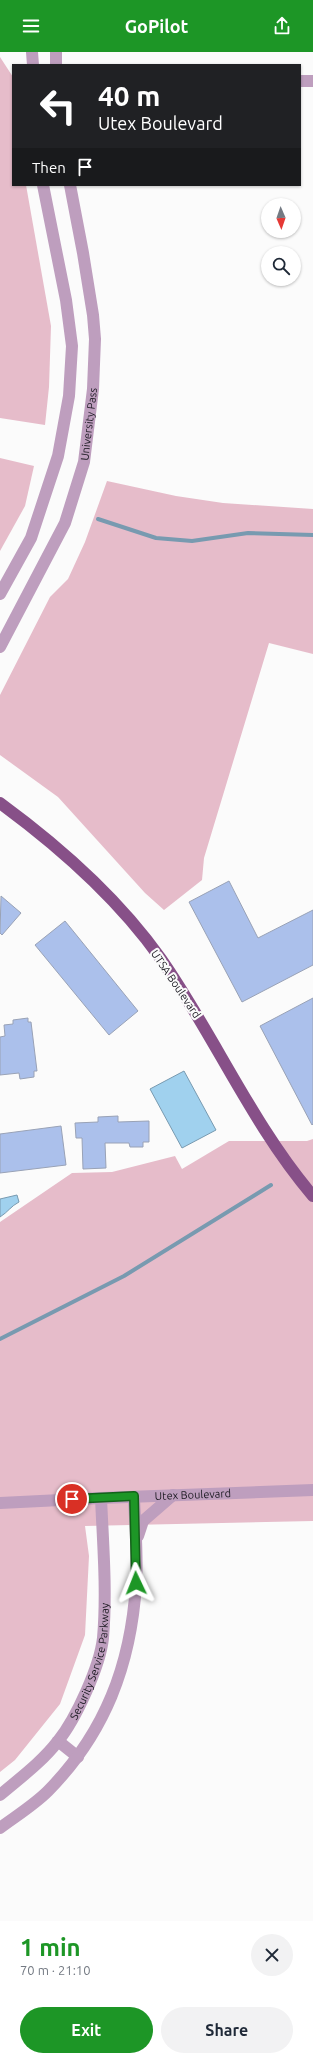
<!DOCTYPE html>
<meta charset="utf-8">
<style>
body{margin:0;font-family:Ubuntu,sans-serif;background:#f2f2f3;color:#1f2937;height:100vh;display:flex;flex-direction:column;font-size:15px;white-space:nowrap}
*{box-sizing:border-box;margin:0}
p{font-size:13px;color:#747a83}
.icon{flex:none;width:22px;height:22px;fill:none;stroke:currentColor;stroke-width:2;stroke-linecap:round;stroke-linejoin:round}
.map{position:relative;height:1869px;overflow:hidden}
.panel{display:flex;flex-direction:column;background:#fff;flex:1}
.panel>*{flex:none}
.top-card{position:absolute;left:12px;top:12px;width:289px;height:122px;border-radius:0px;box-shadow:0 1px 3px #0004;background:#202124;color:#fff;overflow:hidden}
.needle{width:26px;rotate:178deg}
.tools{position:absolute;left:261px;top:146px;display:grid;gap:8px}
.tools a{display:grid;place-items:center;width:40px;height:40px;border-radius:50%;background:#fff;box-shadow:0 1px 3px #0004;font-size:20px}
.pin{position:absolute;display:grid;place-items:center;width:34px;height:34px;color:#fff;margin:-17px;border:2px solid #fff;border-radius:50%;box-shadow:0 1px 4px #0007}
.me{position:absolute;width:44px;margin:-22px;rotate:358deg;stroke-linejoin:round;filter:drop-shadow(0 0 3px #0008)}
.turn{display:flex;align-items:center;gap:14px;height:84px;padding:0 20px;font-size:18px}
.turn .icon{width:52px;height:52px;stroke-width:2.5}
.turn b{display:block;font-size:28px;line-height:34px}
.then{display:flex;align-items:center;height:38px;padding:0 20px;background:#0003;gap:8px;font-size:15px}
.round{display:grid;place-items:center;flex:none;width:42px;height:42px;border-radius:21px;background:#f2f2f3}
.head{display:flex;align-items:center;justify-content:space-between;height:68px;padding:0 20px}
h1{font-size:24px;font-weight:700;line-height:30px;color:#1d9626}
.action{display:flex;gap:8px;margin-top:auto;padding:8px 20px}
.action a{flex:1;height:46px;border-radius:24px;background:#1d9626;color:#fff;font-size:16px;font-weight:700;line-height:46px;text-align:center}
.action a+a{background:#f2f2f3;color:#1f2937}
header{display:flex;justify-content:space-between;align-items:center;height:52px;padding:0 20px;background:#1d9626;color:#fff;font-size:18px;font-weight:700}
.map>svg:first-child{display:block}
</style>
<header><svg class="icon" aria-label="menu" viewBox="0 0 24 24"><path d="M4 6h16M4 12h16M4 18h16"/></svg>GoPilot<svg class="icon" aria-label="share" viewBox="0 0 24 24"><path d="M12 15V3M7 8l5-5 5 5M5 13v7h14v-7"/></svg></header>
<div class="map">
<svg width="313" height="1869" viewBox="0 0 313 1869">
<rect width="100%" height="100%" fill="#fbfbfb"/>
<g fill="#e6bcca">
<polygon points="0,5 13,25 13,133 26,133 51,274 49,335 45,373 0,366"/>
<polygon points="0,406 34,414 25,454 0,499"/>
<polygon points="107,429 176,444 223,451 313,457 313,602 269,591 204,806 202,828 164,858 145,841 58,745 0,703 0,643 50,545 68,527 85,490"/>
<polygon points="313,1087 313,1469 85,1474 89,1504 85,1583 60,1652 15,1708 0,1720 0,1170 72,1121 112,1120 175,1104 182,1117 229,1089 307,1089"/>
</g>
<g fill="#a0d1ee" stroke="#789ab0">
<polygon points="184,1019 216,1078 182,1096 150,1037"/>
<path d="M17,1143L19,1150C11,1154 8,1160 0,1165V1147Z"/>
</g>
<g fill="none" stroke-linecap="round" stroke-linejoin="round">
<g stroke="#789ab0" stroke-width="4">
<polyline points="98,467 156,486 192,489 248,481 313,483"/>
<polyline points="0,1287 124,1224 271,1133"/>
</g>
</g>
<g fill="#abc0eb" stroke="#99a2b6">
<polygon points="229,829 258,886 313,858 313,913 242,950 189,850"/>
<polygon points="1,844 21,861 2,883 0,881"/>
<polygon points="65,869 138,959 109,983 35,893"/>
<polygon points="313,946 313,1072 312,1073 260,974"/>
<polygon points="28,966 28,970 31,970 37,1019 34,1019 34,1025 20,1027 19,1021 0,1023 0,985 5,984 4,973 13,972 13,968"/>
<polygon points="118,1064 118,1070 149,1069 149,1090 143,1090 143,1095 130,1095 129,1091 105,1091 106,1116 83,1117 82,1086 76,1086 75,1071 98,1070 98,1065"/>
<polygon points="61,1074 66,1113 0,1121 0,1082"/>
</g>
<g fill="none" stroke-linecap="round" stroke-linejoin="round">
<g stroke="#be9ebe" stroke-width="12">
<polyline points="32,0 33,13"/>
<polyline points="56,0 56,13"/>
<polyline points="300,29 313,29"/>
<polyline points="0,542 31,486 58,404 69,344 72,294 66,248 43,133"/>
<path id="s1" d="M0,595L65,471L84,410L93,337L95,287L93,263L83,201L70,133"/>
<path id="s2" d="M0,1451L101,1446L313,1438"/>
<polyline points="138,1484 143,1469 173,1443"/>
<polyline points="58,1689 78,1705"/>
<path id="s3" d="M0,1743C20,1726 42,1710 58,1689C76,1667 100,1614 103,1586C107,1540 103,1492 101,1446"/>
<path d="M0,1776C16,1764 34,1753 48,1739C105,1681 131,1613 136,1532C138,1504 135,1473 134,1445"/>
</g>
<path stroke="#875088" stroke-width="12" d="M0,751C60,795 118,846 161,907C214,983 253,1074 313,1144"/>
</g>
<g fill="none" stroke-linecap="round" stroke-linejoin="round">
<defs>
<polyline id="route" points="72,1447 134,1444 136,1531"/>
</defs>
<use href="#route" stroke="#136219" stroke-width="10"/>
<use href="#route" stroke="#1d9626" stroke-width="7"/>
</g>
<g text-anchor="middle" stroke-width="4" stroke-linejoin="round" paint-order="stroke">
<g font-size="11" fill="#1b1921" stroke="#fbfbfb">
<text dy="4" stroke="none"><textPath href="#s1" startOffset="242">University Pass</textPath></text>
<text transform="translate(176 932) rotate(56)" y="4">UTSA Boulevard</text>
<text dy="4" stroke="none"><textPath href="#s2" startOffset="193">Utex Boulevard</textPath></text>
<text dy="4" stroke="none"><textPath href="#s3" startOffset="167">Security Service Parkway</textPath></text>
</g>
</g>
</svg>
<div class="tools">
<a><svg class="needle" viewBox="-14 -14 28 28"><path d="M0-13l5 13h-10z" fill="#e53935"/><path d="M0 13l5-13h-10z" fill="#747a83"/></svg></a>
<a><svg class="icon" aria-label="search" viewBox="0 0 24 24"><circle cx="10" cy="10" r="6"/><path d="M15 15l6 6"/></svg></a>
</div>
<div class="pin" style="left:72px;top:1447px;background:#d93025"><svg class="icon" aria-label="arrive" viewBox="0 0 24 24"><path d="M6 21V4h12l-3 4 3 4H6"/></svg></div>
<svg class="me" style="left:136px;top:1531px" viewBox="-20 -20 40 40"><path d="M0-17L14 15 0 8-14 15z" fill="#1d9626" stroke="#fff" stroke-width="4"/></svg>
<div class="top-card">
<div class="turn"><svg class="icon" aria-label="left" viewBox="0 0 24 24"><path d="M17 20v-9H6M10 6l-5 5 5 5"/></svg><div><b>40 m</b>Utex Boulevard</div></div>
<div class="then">Then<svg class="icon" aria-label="arrive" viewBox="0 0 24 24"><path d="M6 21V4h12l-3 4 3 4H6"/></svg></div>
</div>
</div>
<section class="panel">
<div class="head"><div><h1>1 min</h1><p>70 m · 21:10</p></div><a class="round"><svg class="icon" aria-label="close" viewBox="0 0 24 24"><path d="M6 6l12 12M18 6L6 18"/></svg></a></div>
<div class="action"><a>Exit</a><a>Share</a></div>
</section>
